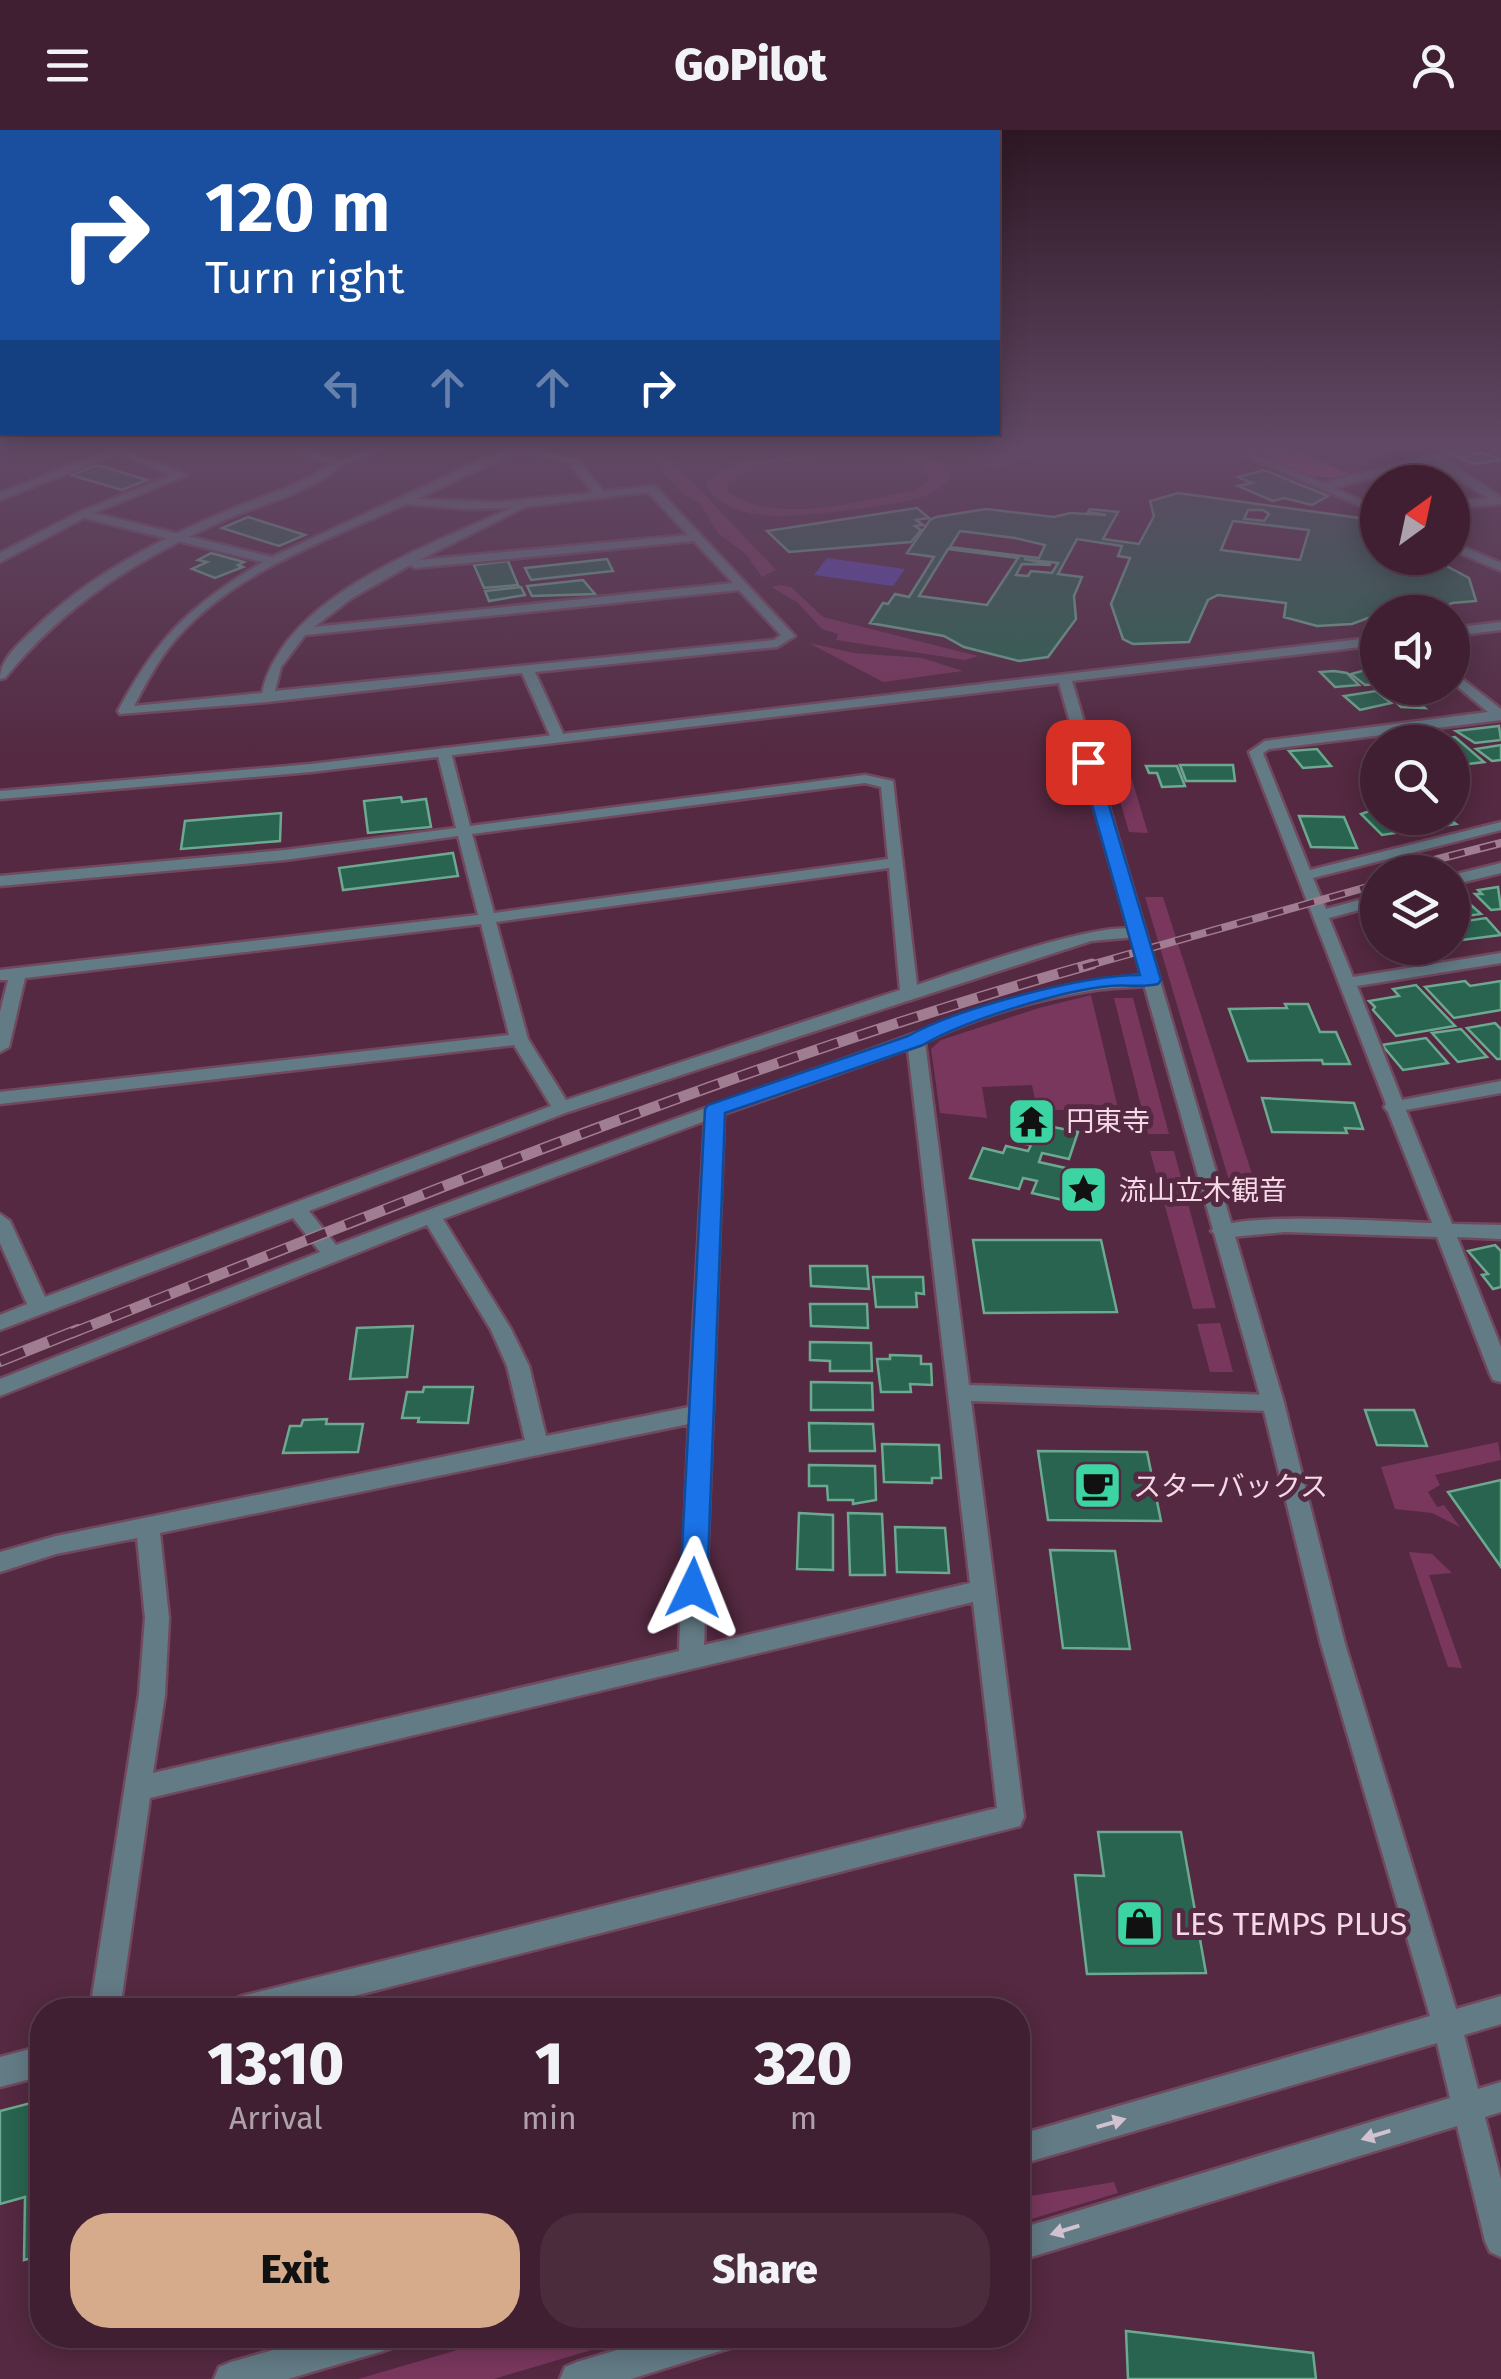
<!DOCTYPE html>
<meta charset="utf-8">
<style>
body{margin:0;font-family:"Fira Sans","Noto Sans JP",sans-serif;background:#4a2c3d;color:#f1f3f6;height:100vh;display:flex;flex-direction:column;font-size:38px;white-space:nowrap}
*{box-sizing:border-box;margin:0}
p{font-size:32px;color:#ada2ab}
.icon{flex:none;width:55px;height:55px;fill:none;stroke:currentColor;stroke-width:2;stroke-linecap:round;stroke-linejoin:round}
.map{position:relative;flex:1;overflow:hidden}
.panel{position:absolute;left:30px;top:1868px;width:1000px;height:350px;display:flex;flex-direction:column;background:#3f1f31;border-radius:40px;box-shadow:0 5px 25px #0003,0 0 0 2px #583d4d}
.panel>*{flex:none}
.guide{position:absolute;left:0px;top:0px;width:1000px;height:305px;box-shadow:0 5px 25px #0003,0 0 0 2px #583d4d;background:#1a4fa0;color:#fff;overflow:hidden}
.needle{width:65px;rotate:33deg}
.buttons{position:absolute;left:1360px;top:335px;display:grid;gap:20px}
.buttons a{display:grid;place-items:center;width:110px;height:110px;border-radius:50%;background:#3f1f31;box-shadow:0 5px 25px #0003,0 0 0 2px #583d4d;font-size:50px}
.pin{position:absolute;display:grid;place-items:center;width:85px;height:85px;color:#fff;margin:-42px;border-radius:20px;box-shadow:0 5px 15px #0006}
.me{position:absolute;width:110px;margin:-55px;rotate:2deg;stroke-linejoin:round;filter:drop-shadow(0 0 8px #0008)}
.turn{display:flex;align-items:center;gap:35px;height:210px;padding:0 40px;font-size:45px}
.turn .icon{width:130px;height:130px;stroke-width:2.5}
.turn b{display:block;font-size:70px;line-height:85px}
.lanes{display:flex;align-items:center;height:95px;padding:0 40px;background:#0003;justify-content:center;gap:50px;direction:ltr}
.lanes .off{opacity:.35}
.eta{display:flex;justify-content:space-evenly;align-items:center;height:170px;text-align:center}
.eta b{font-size:60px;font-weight:800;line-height:70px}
.primary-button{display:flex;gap:20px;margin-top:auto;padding:20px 40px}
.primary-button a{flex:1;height:115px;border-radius:40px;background:#d6ab8b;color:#111;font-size:40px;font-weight:800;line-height:115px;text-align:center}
.primary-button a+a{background:#4a2c3d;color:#f1f3f6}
header{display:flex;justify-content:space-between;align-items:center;height:130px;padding:0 40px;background:#3f1f31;font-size:45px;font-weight:800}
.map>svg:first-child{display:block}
</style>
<header><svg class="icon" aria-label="menu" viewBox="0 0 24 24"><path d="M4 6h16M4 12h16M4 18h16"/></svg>GoPilot<svg class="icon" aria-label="person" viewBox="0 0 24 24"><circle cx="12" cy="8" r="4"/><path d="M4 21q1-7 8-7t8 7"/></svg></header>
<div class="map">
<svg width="1501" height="2249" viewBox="0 0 1501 2249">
<rect width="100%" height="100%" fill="#542941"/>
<g fill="#79375d" fill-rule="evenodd">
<path d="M842,317C877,317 932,312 952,347C942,358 933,363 919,368C889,376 794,389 764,385C742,383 714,374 705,353L734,333ZM855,323C879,324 919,322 929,350L916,360C859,371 779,396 727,362L729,351L758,336Z"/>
<polygon points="950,317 1080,317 991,338"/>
<polygon points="665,323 776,440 762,447 746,424 718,403 701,375 675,357 676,353 669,350 651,325"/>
<polygon points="780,455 791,457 823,487 978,526 965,530 836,510 838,504 822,499 797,472 771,457"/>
<polygon points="809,513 854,523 922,528 963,541 883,552"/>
<polygon points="1109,633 1127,633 1148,703 1129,702"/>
<polygon points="1145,767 1163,767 1262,1075 1236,1074"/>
<polygon points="1091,865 1123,999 1105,999 1098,986 1076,988 1073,980 1037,980 1032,955 982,957 987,988 940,983 931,919 941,910 1039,878"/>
<polygon points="1114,868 1133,868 1169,1004 1148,1004"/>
<polygon points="1150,1021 1174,1021 1216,1178 1193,1179"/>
<polygon points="1220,1193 1233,1242 1210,1242 1197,1194"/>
<polygon points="1498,1312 1501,1330 1435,1345 1440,1355 1428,1362 1437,1377 1444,1375 1460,1397 1432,1383 1395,1379 1381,1337"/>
<polygon points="1409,1422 1432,1424 1452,1443 1429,1445 1462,1538 1448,1537"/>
<polygon points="1114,2052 1118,2063 1018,2093 1018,2068"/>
<polygon points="509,2205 642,2205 494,2249 358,2249"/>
</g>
<path fill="#b84289" d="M1243,317H1289L1351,345C1311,355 1279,334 1243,317Z"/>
<polygon fill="#5a45b5" points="827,428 905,439 893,456 814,445"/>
<g fill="#28644f" stroke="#6da990" stroke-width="2.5" fill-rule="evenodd">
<polygon points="1481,322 1501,330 1474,334 1460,328"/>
<polygon points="97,335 147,350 122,360 71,345"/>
<polygon points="1264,340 1328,366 1312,375 1284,368 1273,371 1238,356 1252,353 1238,347"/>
<path d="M1178,363L1374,390L1378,392V428H1445L1439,432L1469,448L1476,471L1452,473L1438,481L1392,479L1352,494L1317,496L1284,487L1286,473L1218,465L1208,470L1189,512L1133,514L1123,509L1111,474L1130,428L1118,426L1122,416L1077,409L1058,444L1082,447L1074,466L1076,489L1048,527L1019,531L964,517L944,506L870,493L883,473L888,474L895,464L909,467L934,427L907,423L930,390L936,387L986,379L1054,387L1070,383L1106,385L1088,382L1090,379L1118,382L1103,409L1139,414L1154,386L1150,371ZM1248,380H1263L1269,384L1264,391L1247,389H1244ZM1233,391L1309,400L1300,430L1221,420ZM960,401L1015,408L1045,415L1039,428L950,417ZM948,419L1018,428L987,475L919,466ZM1024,429L1058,433L1052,443L1031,441L1028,446L1016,445L1022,434L1051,435Z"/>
<polygon points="917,378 929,388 916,390 923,395 915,396 921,400 911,412 789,422 767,401"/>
<polygon points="248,387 305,405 279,416 222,398"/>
<polygon points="211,423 244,432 238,435 243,437 215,448 192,439 207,432 198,430"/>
<polygon points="607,429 613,441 531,450 525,438"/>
<polygon points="508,431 518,455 484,458 474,435"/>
<polygon points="583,450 595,464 532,466 527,456"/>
<polygon points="521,457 525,465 489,471 485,461"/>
<polygon points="1369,539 1378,546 1378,554 1365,555 1351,544"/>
<polygon points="1334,541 1347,543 1359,555 1335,557 1320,542"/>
<polygon points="1405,560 1425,578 1401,577 1385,562"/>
<polygon points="1376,561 1391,573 1360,580 1344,566"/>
<polygon points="1499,596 1501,610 1475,613 1456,601"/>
<polygon points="1455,607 1484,632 1452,636 1452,612 1415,612"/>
<polygon points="1501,615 1501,630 1492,631 1476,619"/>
<polygon points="1317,619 1331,636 1303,638 1289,621"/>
<polygon points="1180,635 1233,635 1235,651 1186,651"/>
<polygon points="1146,636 1177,636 1185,656 1162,657 1157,643 1149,643"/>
<polygon points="401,667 402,672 426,669 431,697 368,703 364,671"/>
<polygon points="1378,678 1378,688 1448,688 1456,694 1382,705 1361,684"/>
<polygon points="281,683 280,711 181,719 185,691"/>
<polygon points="1299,686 1344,687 1357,718 1311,717"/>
<polygon points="453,723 458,746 343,760 339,738"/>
<polygon points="1498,757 1501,779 1491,780 1475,764 1482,764 1478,760"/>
<polygon points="1462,767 1481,784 1452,788 1452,768"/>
<polygon points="1486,788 1501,805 1462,810 1452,801 1452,793"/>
<polygon points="1465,851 1470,856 1501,851 1501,880 1454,888 1425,857"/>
<polygon points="1416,855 1455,896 1396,906 1373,880 1375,877 1369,871 1399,866 1393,859"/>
<polygon points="1285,874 1308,874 1320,902 1336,902 1350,934 1323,934 1322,930 1248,931 1229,879 1287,878"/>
<polygon points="1495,893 1501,899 1501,929 1497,929 1467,898"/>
<polygon points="1461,899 1487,927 1458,932 1432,903"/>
<polygon points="1426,908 1448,933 1403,940 1382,915"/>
<polygon points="1262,968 1354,973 1363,999 1345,998 1347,1003 1272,1002"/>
<polygon points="1038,994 1078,1002 1069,1029 1042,1023 1039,1032 1101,1046 1094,1067 1088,1065 1085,1075 1032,1063 1037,1051 1023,1048 1019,1059 970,1048 983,1018 1003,1023 1006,1016 1028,1021 1031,1015 1020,1013 1026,999 1035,1001"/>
<polygon points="973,1110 1101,1110 1117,1182 984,1183"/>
<polygon points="1495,1115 1501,1121 1501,1157 1493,1159 1482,1145 1488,1144 1468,1121"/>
<polygon points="810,1136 867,1136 869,1159 811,1156"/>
<polygon points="873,1147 923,1147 924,1164 916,1163 917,1177 876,1177"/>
<polygon points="810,1174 867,1174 868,1198 811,1196"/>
<polygon points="413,1196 407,1247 350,1249 357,1198"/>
<polygon points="810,1212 871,1213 872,1241 830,1241 830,1231 810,1230"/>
<polygon points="890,1225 921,1226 921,1234 931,1234 932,1255 910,1254 911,1262 881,1262 877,1229 890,1229"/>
<polygon points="811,1252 872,1253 873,1280 811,1280"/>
<polygon points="424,1257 473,1257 468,1293 418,1292 419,1288 402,1288 407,1262 423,1262"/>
<polygon points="1365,1280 1414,1280 1427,1316 1377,1315"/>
<polygon points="327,1289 326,1294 363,1294 358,1322 283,1323 290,1296 301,1296 303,1290"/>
<polygon points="809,1293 873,1294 875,1321 810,1321"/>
<polygon points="882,1314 939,1315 941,1348 932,1348 932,1353 884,1352"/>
<polygon points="1038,1321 1147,1322 1161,1391 1048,1390"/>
<polygon points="809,1335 875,1336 876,1370 853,1374 853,1370 828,1370 827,1356 809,1356"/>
<polygon points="1501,1350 1501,1437 1448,1362"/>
<polygon points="799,1383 833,1385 833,1440 797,1439"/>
<polygon points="848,1383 882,1384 885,1445 850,1445"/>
<polygon points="895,1397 945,1398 949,1443 897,1442"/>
<polygon points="1050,1420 1115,1421 1130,1519 1063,1518"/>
<polygon points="1098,1702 1181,1702 1206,1843 1087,1844 1075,1745 1104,1746"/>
<polygon points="42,1970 42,2125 24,2130 25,2067 0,2074 0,1981"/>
<polygon points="1126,2201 1313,2223 1316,2249 1128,2249"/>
</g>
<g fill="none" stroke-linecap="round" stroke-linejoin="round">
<defs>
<g id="minor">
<path d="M101,317H116L187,345L94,383L272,427L505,319L503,317H527L577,329L603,361L655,356L795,506L777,517L535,542L565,608L558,612L551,608L522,543L267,572L120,584L118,581C158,506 191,475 263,432L84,388L0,432V423L79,382L172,345L117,324L0,370V363L107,321ZM518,321L569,333L593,363L496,372L417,369ZM648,362L688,405L419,430L525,377ZM406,374L465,379L511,378C429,416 284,465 262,563L134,576C146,553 158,530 175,510C233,442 327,410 406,374ZM694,411L733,453L314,497L352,468L410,435L415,438ZM739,460L781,505L774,510L275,561L281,537L305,505Z"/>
<polygon points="375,317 391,317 342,335 333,333"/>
<polygon points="1226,317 1240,317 1323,353 1465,317 1483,317 1443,329 1501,367 1501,374 1452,378 1452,372 1487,368 1432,332 1333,358 1378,377 1378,384"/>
<polygon points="1452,412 1501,433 1501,441 1452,420"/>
<path d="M1452,541L1501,579V590L1269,619L1263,623L1310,740L1501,692V700L1313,748L1326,779L1378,765V775L1329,788L1353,847L1501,823V833L1357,856L1402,970L1501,951V963L1406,980L1452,1094L1501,1095V1109L1457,1107L1501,1217V1252L1493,1250L1490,1244L1437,1107L1285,1102L1221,1108L1211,1101C1232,1080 1394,1092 1432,1093L1388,982L1384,977L1386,974L1249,622L1265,611L1488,582L1452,552Z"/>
<path d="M444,618L451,622L470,696L865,645L893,651L917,855C954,843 1116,783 1143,802L1135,807L1091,811L568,982L309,1081L336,1115C505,1051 674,988 844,929C951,892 1034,851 1151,845L1157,846V854C1137,858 1116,857 1095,860C1037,869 978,886 925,912L969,1255L1273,1265L1281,1267L1284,1273L1281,1279L1273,1281L971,1271L1024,1687L1020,1696L299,1880H227L232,1870L242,1866L997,1678L973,1472L150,1668L120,1880H90L139,1565L145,1488L137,1408L56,1424L0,1442V1422L56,1406L525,1310L507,1236L491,1200L427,1095L0,1266V1249L320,1122L293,1088L0,1200V1185L27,1174L0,1113V1084L10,1091L45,1167L551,976L514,915L0,974V962L509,905L481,794L25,848L9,917L0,922V882L8,850H0V840L478,785L458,706L285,730L0,756V746L285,720L456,698L437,622ZM865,653L881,657L888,729L494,783L472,704ZM889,738L900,860L566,970L528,909L496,792ZM908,919L970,1453L704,1515L724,984ZM705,991L689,1277L546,1306L529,1236L511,1199L443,1089ZM689,1294L679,1521L153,1643L165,1565L169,1488L160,1403Z"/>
<polygon points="1501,733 1501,743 1452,755 1452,745"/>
<polygon points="42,1916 42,1946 0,1957 0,1927"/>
</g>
<g id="tertiary">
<path d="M286,317H301L343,333C314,362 264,373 227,389C140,427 65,474 5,548L0,549C0,529 19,514 33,500C89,445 160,409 231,379C264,365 302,356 330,334Z"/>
<polygon points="1501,492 1501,500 1452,506 1452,498"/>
<polygon points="1378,507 1378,515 1072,551 1284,1273 1345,1514 1456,1879 1501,1866 1501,1894 1464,1905 1478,1959 1501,1952 1501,1982 1485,1987 1501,2049 1501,2127 1490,2122 1485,2111 1457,1996 1018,2131 1018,2099 1450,1968 1437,1913 1018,2035 1018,2005 1430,1886 1321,1514 1262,1273 1059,553 311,642 0,669 0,661 311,634"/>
<polygon points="326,2205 399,2205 395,2217 383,2221 288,2249 214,2249 219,2237 231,2232"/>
<polygon points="667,2205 737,2205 733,2217 631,2249 560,2249 565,2237 577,2232"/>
</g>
</defs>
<use href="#minor" stroke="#71495f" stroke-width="5"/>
<use href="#tertiary" stroke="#71495f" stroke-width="5"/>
<use href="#minor" fill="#637b85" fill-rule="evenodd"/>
<use href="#tertiary" fill="#637b85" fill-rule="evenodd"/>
<defs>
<g id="rail-far2">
<polyline points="1387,742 1501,713"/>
<polyline points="1083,837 1378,754"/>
</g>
<path id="rail-far1" d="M72,1203C409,1070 743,932 1092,834"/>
<polyline id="rail" points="0,1231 78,1200"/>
</defs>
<use href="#rail-far2" stroke="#a17d91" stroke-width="8"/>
<use href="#rail-far1" stroke="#a17d91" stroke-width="11"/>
<use href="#rail" stroke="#a17d91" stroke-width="12"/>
<use href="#rail-far2" stroke="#542941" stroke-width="5" stroke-dasharray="16" stroke-linecap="butt"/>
<use href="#rail-far1" stroke="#542941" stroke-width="8" stroke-dasharray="21" stroke-linecap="butt"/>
<use href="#rail" stroke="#542941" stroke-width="9" stroke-dasharray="26" stroke-linecap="butt"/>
</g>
<defs><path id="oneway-solid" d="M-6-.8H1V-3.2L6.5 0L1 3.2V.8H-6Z" transform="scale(2.5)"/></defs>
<g fill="#d0c2ce">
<use href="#oneway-solid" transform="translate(1111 1993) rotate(-16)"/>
<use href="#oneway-solid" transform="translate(1376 2005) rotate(163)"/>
<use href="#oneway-solid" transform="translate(1065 2100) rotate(163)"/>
</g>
<linearGradient id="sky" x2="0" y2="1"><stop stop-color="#2e1724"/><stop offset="0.5" stop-color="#614965"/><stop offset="1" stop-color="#614965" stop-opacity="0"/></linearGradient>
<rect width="1501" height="632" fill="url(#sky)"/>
<path fill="#1a73e8" stroke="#114b97" stroke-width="2.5" d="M1088,627L1096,632L1161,850L1158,854C1142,858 1126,854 1110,856C1063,860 963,891 923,915L725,983L707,1458L703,1466L693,1469L684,1466L680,1458L705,979L708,975L908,906C958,878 1083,845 1140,845L1080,632Z"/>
<defs>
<symbol id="temple-square" viewBox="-11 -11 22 22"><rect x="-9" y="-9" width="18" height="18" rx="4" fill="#3dd4a3" stroke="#542941"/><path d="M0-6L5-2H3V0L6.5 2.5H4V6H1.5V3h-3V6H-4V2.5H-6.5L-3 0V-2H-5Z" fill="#111"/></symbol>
<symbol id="sight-square" viewBox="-11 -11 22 22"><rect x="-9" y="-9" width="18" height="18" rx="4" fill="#3dd4a3" stroke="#542941"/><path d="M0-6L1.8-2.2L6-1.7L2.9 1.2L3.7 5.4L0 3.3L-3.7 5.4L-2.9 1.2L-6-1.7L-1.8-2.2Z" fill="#111"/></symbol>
<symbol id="cafe-square" viewBox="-11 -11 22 22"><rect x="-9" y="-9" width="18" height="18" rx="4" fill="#3dd4a3" stroke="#542941"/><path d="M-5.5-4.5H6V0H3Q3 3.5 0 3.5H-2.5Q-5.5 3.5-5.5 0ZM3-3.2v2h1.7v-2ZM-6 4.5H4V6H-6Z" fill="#111"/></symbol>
<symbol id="shop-square" viewBox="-11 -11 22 22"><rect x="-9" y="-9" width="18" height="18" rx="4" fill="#3dd4a3" stroke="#542941"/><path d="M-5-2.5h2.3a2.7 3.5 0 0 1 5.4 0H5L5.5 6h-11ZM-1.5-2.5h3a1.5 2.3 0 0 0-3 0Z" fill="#111"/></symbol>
</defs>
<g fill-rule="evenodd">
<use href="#temple-square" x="1004" y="964" width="55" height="55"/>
<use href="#sight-square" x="1056" y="1032" width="55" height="55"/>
<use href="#cafe-square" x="1070" y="1328" width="55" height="55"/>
<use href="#shop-square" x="1112" y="1766" width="55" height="55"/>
</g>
<g text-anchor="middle" stroke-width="10" stroke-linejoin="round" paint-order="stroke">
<g font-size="28" fill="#f5d9e7" stroke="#542941" text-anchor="start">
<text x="1066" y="1001">円東寺</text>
<text x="1119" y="1070">流山立木観音</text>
<text x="1133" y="1366">スターバックス</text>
</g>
<g font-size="32" fill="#f5d9e7" stroke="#542941" text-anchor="start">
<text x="1174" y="1805">LES TEMPS PLUS</text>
</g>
</g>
</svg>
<div class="buttons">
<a><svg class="needle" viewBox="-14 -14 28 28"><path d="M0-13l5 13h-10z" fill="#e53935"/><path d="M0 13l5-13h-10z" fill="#ada2ab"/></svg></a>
<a><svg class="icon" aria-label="sound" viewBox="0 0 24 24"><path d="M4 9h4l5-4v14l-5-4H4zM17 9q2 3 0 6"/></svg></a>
<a><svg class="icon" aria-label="search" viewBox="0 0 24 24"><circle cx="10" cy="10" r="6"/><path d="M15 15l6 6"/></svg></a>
<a><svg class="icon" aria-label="layers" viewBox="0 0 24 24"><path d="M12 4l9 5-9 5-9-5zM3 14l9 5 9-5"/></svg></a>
</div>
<div class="pin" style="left:1088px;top:632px;background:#d93025"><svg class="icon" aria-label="arrive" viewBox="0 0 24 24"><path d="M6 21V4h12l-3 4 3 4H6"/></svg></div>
<svg class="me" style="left:693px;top:1458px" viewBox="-20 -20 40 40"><path d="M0-17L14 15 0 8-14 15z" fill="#1a73e8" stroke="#fff" stroke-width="4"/></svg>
<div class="guide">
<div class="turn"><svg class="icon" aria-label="right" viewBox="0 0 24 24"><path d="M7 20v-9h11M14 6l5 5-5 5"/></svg><div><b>120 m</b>Turn right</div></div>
<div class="lanes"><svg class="icon off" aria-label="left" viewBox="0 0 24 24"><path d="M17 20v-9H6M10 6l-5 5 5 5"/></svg><svg class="icon off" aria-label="ahead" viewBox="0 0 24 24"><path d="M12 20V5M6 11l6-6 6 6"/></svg><svg class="icon off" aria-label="ahead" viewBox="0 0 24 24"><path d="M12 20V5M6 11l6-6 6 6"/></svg><svg class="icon" aria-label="right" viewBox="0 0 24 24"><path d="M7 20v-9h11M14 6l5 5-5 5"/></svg></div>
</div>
<section class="panel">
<div class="eta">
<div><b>13:10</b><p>Arrival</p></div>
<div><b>1</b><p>min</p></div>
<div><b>320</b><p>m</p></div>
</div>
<div class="primary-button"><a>Exit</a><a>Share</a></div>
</section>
</div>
